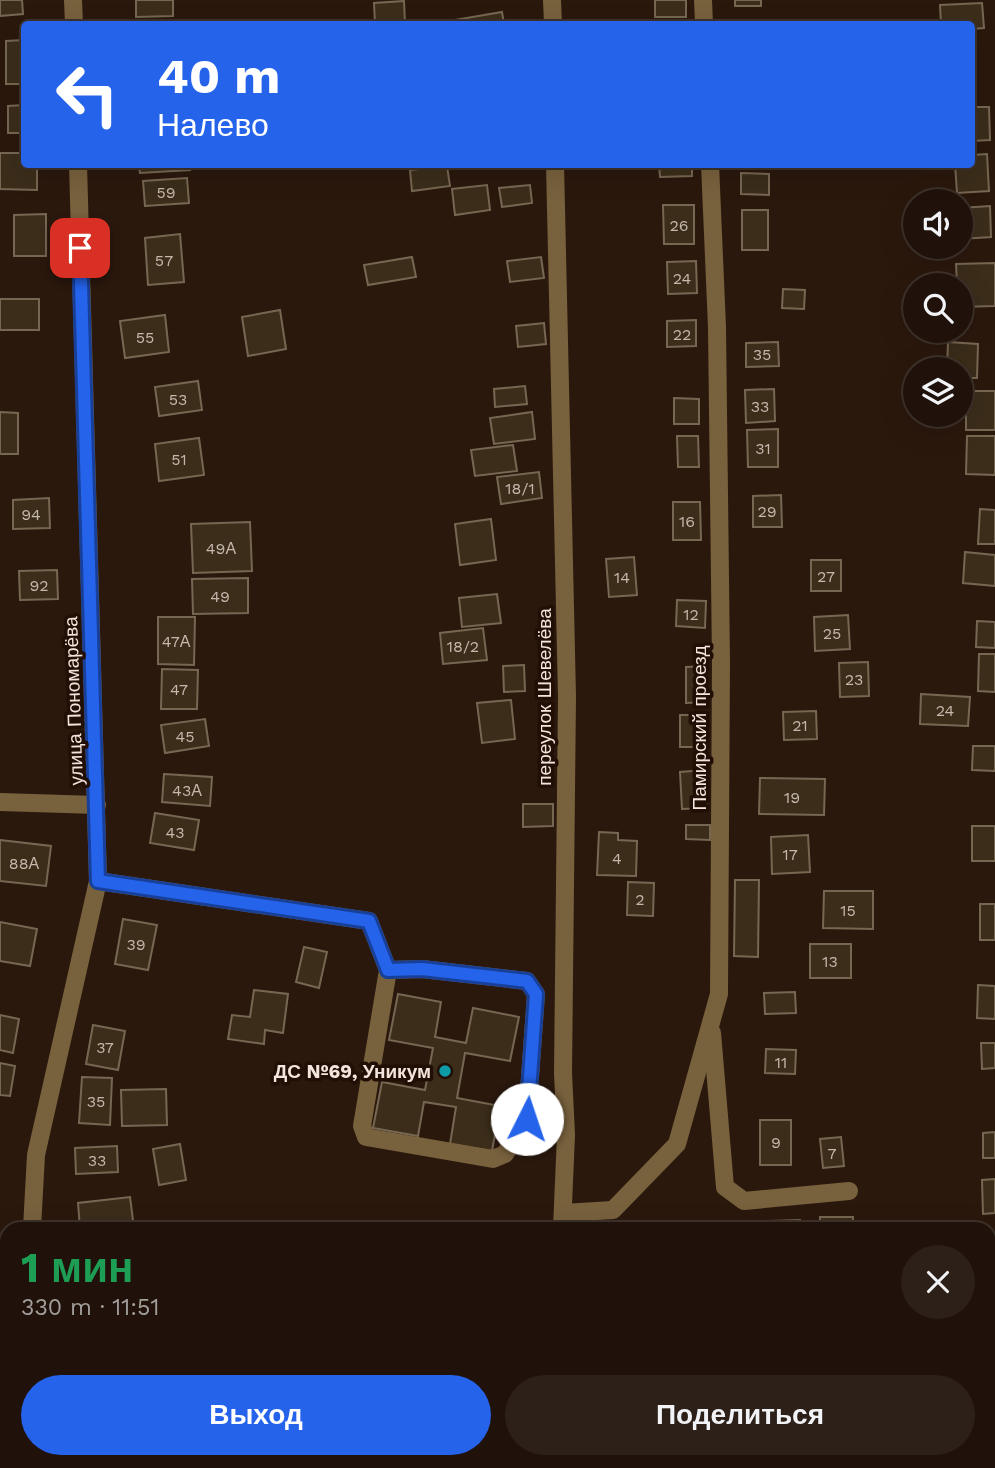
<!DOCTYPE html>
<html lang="ru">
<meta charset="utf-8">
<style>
body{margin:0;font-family:"Work Sans",sans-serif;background:#2d2018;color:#f1f3f6;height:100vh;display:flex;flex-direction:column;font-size:26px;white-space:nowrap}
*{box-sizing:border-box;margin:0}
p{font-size:23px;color:#a29e9c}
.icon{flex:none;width:38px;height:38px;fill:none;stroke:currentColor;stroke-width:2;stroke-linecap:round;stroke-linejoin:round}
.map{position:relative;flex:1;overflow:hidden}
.sheet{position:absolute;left:0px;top:1222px;width:996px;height:247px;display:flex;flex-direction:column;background:#20120a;border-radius:21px 21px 0 0;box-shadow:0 7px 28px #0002,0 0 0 2px #3d322b}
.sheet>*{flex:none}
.hud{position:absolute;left:21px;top:21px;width:954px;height:147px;border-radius:7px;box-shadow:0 7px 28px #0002,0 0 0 2px #3d322b;background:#2563eb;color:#fff;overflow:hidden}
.tools{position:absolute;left:903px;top:189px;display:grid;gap:14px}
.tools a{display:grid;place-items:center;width:70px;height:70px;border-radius:50%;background:#20120a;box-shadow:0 7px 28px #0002,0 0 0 2px #3d322b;font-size:35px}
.pin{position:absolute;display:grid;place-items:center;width:60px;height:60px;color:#fff;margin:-30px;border-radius:14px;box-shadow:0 4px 10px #0006}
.me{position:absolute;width:77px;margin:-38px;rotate:4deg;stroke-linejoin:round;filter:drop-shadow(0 0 5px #0008)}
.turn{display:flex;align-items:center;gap:24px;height:147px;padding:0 21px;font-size:32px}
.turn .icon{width:91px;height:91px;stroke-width:2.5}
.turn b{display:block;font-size:49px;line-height:60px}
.round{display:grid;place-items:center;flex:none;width:74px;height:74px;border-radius:37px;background:#2d2018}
.overview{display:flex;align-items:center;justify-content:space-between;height:119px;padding:0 21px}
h1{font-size:42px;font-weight:700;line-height:52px;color:#1e9e55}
.cta{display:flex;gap:14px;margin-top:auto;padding:14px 21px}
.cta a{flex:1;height:80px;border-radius:42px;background:#2563eb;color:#fff;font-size:28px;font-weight:700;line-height:80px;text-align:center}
.cta a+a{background:#2d2018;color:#f1f3f6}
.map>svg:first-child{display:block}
</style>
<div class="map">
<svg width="995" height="1468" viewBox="0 0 995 1468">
<rect width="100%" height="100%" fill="#2b180d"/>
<g fill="#3b2d1a" stroke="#766752" stroke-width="2">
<polygon points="0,0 22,0 23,14 0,16"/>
<polygon points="136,0 173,0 173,16 136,17"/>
<rect x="655" y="0" width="31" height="17"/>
<rect x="735" y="0" width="26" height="6"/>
<polygon points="404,1 405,24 375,24 374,3"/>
<polygon points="982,3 984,28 971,29 971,24 941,24 940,5"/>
<polygon points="502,12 504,24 450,24 449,21"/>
<polygon points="24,40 24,84 6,84 6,41"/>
<polygon points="24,105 24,133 8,133 8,106"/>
<polygon points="971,107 989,107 990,140 971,141"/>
<polygon points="0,153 24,153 24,164 37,164 37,190 0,189"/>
<polygon points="987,154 989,191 957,193 955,164 971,164 971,155"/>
<polygon points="139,164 189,164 190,170 140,173"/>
<polygon points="659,164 692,164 692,176 660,177"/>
<polygon points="447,166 450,186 412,191 410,170"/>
<polygon points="741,173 769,174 769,195 741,194"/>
<polygon points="187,178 189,203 145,206 143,181"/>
<polygon points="487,185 490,210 455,215 452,189"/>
<polygon points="530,185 532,203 502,207 499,188"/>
<polygon points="663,205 694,205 694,244 664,244"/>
<polygon points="990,206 991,237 961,239 961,208"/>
<rect x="742" y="210" width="26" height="40"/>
<polygon points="46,214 46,256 14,256 14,215"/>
<polygon points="180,234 184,282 148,285 145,238"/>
<polygon points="412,257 416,277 368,285 364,265"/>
<polygon points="541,257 544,278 510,282 507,261"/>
<polygon points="696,261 697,293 668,294 667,262"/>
<polygon points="995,263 995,306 961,307 961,285 957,285 956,264"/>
<polygon points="783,289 805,290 804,309 782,308"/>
<rect x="0" y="299" width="39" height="31"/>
<polygon points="280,310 286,349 248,356 242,317"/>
<polygon points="165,315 169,352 125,358 120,321"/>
<polygon points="696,320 696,346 667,347 667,321"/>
<polygon points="544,323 546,344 518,347 516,326"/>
<polygon points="778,342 779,366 746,367 746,343"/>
<polygon points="948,342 978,344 977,378 961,378 961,369 947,369"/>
<polygon points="198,381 202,410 159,416 155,387"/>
<polygon points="525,386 527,404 495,407 494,389"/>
<polygon points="774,389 775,421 746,423 745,390"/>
<rect x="966" y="391" width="29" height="39"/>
<polygon points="674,398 699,399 699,424 674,424"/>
<polygon points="0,412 18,413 18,454 0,454"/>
<polygon points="532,412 535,439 494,444 490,418"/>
<polygon points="778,429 778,467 748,467 747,430"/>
<polygon points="677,436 698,436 699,467 678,467"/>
<polygon points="967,436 995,436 995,475 966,474"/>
<polygon points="199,438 204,475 159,481 155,444"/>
<polygon points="513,445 517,471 475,476 471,450"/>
<polygon points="539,472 542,498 501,504 497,477"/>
<polygon points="781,495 782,527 753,527 753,496"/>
<polygon points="49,498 50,528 13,529 13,500"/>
<polygon points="673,502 700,502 701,540 673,540"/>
<polygon points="980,509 995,510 995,544 978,544"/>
<polygon points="491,519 496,560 460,565 455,524"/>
<polygon points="250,522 252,571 193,573 191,524"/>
<polygon points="965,552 995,555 995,586 963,583"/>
<polygon points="634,557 637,595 609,597 606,559"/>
<rect x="811" y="560" width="30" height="31"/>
<polygon points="57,570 58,599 20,600 19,571"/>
<polygon points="248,578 248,613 193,614 192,579"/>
<polygon points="497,594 501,623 462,627 459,598"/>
<polygon points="677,600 706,601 705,628 676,626"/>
<polygon points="848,615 850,649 815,651 814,617"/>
<polygon points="158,617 195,617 194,665 158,664"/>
<polygon points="977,621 995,622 995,648 976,647"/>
<polygon points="483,628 487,660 443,664 440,633"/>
<polygon points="979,654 995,654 995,692 978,691"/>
<polygon points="868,662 869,696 840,697 839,663"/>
<polygon points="524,665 525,691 504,692 503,666"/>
<polygon points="706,666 707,702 686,703 686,667"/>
<polygon points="162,669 198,670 197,709 161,709"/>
<polygon points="921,694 970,697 968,726 920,724"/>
<polygon points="511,700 515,739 482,743 477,703"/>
<polygon points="816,711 817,739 784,740 783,712"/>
<rect x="680" y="715" width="27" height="32"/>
<polygon points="205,719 209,746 165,753 161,725"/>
<polygon points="973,746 995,746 995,771 972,770"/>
<polygon points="705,770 707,808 682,809 680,772"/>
<polygon points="164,774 212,777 210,806 162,802"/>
<polygon points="760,778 825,779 824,815 759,814"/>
<polygon points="523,804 553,804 553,826 523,827"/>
<polygon points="155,813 199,820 194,850 150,843"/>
<polygon points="686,825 710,825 710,840 686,839"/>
<rect x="972" y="826" width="23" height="35"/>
<polygon points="599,832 618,833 618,840 637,841 636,876 597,875"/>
<polygon points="808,835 810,872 772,874 771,837"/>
<polygon points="0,840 51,846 46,886 0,881"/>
<polygon points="735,880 759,880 758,957 734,956"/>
<polygon points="628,882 654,883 653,916 627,915"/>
<polygon points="824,891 873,891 873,929 823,928"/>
<rect x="980" y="904" width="15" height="36"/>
<polygon points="123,919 157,925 148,970 115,964"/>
<polygon points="0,922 37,929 30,966 0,961"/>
<rect x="810" y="944" width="41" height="34"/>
<polygon points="304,947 327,952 319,988 296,982"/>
<polygon points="978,985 995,986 995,1019 977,1018"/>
<polygon points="254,990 288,994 283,1033 265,1030 264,1044 228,1039 232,1015 250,1017"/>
<polygon points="795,992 796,1013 765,1014 764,993"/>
<polygon points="398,994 441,1002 435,1037 466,1043 473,1008 519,1017 510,1061 465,1053 457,1098 500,1106 492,1151 450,1144 456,1107 424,1102 418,1136 373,1128 382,1082 425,1090 433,1048 389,1040"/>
<polygon points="0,1015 19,1019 13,1053 0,1050"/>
<polygon points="93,1025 125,1031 118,1070 86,1064"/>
<polygon points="981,1043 995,1043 995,1068 982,1069"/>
<polygon points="766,1049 796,1050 795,1074 765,1073"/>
<polygon points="0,1063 15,1066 10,1096 0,1095"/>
<polygon points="82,1077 112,1078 110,1125 79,1123"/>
<polygon points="166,1089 167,1125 122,1126 121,1090"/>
<rect x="760" y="1120" width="31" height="45"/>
<polygon points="995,1132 995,1158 983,1158 983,1133"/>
<polygon points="841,1137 844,1166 823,1168 820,1139"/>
<polygon points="180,1144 186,1180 159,1185 153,1149"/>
<polygon points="117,1146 118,1172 76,1174 75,1148"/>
<polygon points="995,1179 995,1213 983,1214 982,1180"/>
<polygon points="130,1197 134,1228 80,1228 78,1203"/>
<rect x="820" y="1217" width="33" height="11"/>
<polygon points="800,1220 800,1228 770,1228 770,1221"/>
<polygon points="673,1224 673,1228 641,1228 641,1225"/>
<polygon points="989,1246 995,1246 995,1284 989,1285"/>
<rect x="989" y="1308" width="6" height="31"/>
<rect x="989" y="1349" width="6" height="28"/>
<polygon points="0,1366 6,1385 0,1387"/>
<polygon points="7,1434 7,1461 31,1461 32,1468 0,1468 0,1435"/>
<polygon points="989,1447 995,1447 995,1468 970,1468 970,1461 989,1461"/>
<rect x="528" y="1461" width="27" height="7"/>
</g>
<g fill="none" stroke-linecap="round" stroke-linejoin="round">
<g stroke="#78613d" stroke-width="18">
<polyline points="73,0 74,24"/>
<polyline points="552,0 553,24"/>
<polyline points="703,0 704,24"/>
<polyline points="555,164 567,696 563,1073 566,1135 562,1228"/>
<polyline points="0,802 97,805"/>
<polyline points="98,881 369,921 388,970 362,1126 366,1137 493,1159 505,1154 527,1119 536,994 527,981 422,969 388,970"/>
<polyline points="712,1033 725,1187 744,1201 849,1191"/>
<polyline points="563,1213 613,1210 677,1144 719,994 721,662 717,327 710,164"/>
<polyline points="32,1228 36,1155 98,881 78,164"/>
<polyline points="83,1461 85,1468"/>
<polyline points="583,1461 584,1468"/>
</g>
</g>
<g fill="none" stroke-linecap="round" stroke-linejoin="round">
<defs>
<polyline id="route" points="80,248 98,881 369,921 388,970 422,969 527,981 536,994 527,1119"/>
</defs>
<use href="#route" stroke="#184099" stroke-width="18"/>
<use href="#route" stroke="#2563eb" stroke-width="12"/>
</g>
<circle fill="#0f9aa8" stroke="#210f05" stroke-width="2.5" cx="445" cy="1071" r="7"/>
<g text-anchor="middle" stroke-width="7" stroke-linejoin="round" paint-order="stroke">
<g font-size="16" fill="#c5b7ac">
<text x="166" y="198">59</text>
<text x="679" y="231">26</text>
<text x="164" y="266">57</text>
<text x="682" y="284">24</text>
<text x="682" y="340">22</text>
<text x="145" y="343">55</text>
<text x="762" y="360">35</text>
<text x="178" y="405">53</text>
<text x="760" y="412">33</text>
<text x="763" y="454">31</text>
<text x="179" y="465">51</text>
<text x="520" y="494">18/1</text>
<text x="767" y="517">29</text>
<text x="31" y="520">94</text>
<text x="687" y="527">16</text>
<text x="221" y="554">49А</text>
<text x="826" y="582">27</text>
<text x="622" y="583">14</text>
<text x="39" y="591">92</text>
<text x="220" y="602">49</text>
<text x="691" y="620">12</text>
<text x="832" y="639">25</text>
<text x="176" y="647">47А</text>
<text x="463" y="652">18/2</text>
<text x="854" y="685">23</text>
<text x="179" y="695">47</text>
<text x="945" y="716">24</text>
<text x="800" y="731">21</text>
<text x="185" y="742">45</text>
<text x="187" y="796">43А</text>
<text x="792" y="803">19</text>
<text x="175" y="838">43</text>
<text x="790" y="860">17</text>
<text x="617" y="864">4</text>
<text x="24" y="869">88А</text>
<text x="640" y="905">2</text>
<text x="848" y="916">15</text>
<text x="136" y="950">39</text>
<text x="830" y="967">13</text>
<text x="105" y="1053">37</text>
<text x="781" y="1068">11</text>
<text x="96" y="1107">35</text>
<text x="776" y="1148">9</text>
<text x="832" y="1159">7</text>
<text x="97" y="1166">33</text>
</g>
<g font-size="19" fill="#f3e5dd" stroke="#210f05">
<text transform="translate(544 697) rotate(-90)" y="7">переулок Шевелёва</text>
<text transform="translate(73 701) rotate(-92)" y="7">улица Пономарёва</text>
<text transform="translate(699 728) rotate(-90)" y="7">Памирский проезд</text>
</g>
<g font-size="19" font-weight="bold" fill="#f3e5dd" stroke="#210f05" text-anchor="end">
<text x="431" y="1078">ДС №69, Уникум</text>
</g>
</g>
</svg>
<div class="tools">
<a><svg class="icon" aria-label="sound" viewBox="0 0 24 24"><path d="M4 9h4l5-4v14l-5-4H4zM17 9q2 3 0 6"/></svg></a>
<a><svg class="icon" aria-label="search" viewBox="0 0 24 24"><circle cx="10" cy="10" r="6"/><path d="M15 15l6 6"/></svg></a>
<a><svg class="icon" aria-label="layers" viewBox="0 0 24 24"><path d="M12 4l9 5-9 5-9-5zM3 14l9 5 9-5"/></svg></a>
</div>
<div class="pin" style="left:80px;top:248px;background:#d93025"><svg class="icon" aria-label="arrive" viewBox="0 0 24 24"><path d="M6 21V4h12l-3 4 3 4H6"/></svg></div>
<svg class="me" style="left:527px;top:1119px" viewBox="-20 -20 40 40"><circle r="19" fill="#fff"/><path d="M0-13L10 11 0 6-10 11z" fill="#2563eb"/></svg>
<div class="hud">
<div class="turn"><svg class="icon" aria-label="left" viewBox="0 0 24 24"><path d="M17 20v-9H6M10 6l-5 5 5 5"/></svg><div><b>40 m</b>Налево</div></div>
</div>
<section class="sheet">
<div class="overview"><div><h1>1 мин</h1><p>330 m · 11:51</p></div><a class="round"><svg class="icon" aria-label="close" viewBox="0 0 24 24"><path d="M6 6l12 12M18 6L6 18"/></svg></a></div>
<div class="cta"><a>Выход</a><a>Поделиться</a></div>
</section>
</div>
